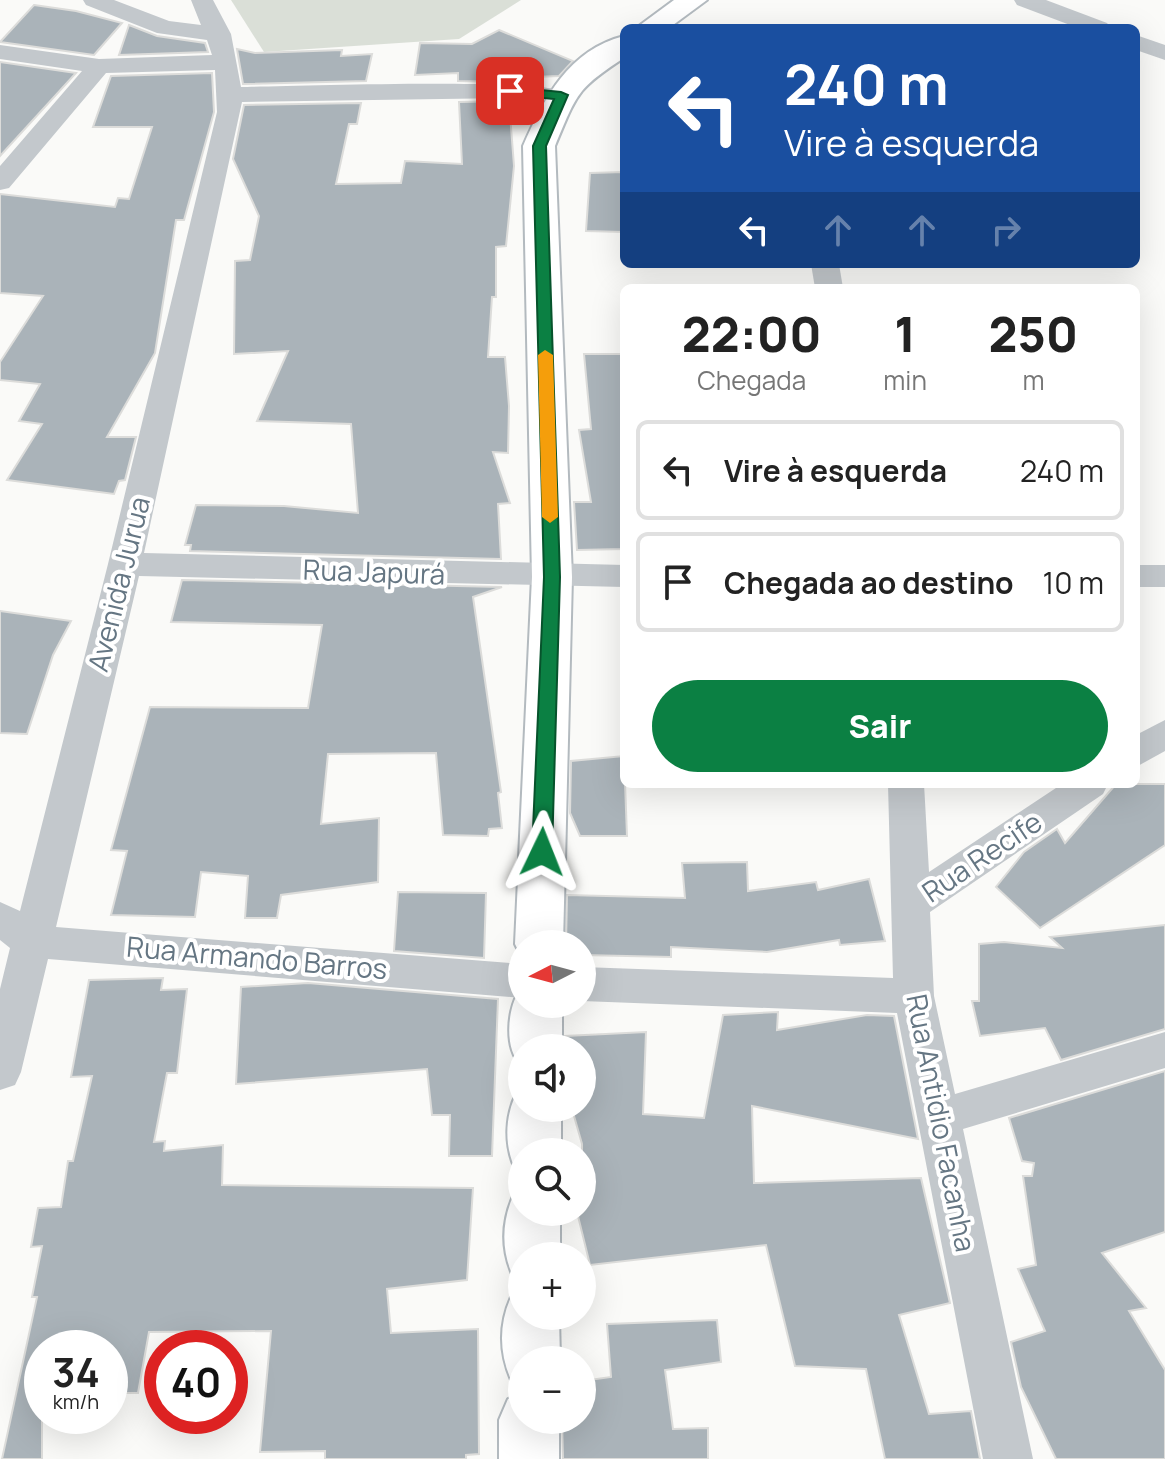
<!DOCTYPE html>
<html lang="pt">
<meta charset="utf-8">
<style>
body{margin:0;font-family:Manrope,sans-serif;background:#f6f6f6;color:#222;height:100vh;display:flex;flex-direction:column;font-size:30px;white-space:nowrap}
*{box-sizing:border-box;margin:0}
p{font-size:26px;color:#767676}
.icon{flex:none;width:44px;height:44px;fill:none;stroke:currentColor;stroke-width:2;stroke-linecap:round;stroke-linejoin:round}
.map{position:relative;flex:1;overflow:hidden}
.drawer{position:absolute;left:620px;top:284px;width:520px;height:504px;display:flex;flex-direction:column;background:#fff;border-radius:12px;box-shadow:0 8px 32px #0002}
.drawer>*{flex:none}
.banner{position:absolute;left:620px;top:24px;width:520px;height:244px;border-radius:12px;box-shadow:0 8px 32px #0002;background:#1a4fa0;color:#fff;overflow:hidden}
.needle{width:52px;rotate:264deg}
.buttons{position:absolute;left:508px;top:930px;display:grid;gap:16px}
.buttons a{display:grid;place-items:center;width:88px;height:88px;border-radius:50%;background:#fff;box-shadow:0 8px 32px #0002;font-size:40px}
.speed{position:absolute;left:24px;top:1330px;display:flex;gap:16px;font-size:40px;font-weight:700;text-align:center}
.speed>*{display:grid;place-content:center;width:104px;height:104px;border-radius:50%;background:#fff;box-shadow:0 8px 32px #0002;line-height:1}
.speed small{font-size:20px;font-weight:400}
.speed .limit{border:12px solid #d22;background:#fff;color:#111}
.pin{position:absolute;display:grid;place-items:center;width:68px;height:68px;color:#fff;margin:-34px;border-radius:16px;box-shadow:0 4px 12px #0006}
.me{position:absolute;width:88px;margin:-44px;rotate:2deg;stroke-linejoin:round;filter:drop-shadow(0 0 6px #0008)}
.turn{display:flex;align-items:center;gap:28px;height:168px;padding:0 32px;font-size:36px}
.turn .icon{width:104px;height:104px;stroke-width:2.5}
.turn b{display:block;font-size:56px;line-height:68px}
.lanes{display:flex;align-items:center;height:76px;padding:0 32px;background:#0003;justify-content:center;gap:40px;direction:ltr}
.lanes .off{opacity:.35}
.eta{display:flex;justify-content:space-evenly;align-items:center;height:136px;text-align:center}
.eta b{font-size:48px;font-weight:800;line-height:56px}
.action{display:flex;gap:16px;margin-top:auto;padding:16px 32px}
.action a{flex:1;height:92px;border-radius:48px;background:#0b8043;color:#fff;font-size:32px;font-weight:800;line-height:92px;text-align:center}
ul{padding:0;list-style:none}
li{display:flex;align-items:center;gap:24px;height:100px;margin:0 16px 12px;padding:0 16px;border:4px solid #e0e0e0;border-radius:12px}
li div{flex:1}
li b{display:block;font-size:30px}
li em{font-style:normal}
.map>svg:first-child{display:block}
</style>
<div class="map">
<svg width="1165" height="1459" viewBox="0 0 1165 1459">
<rect width="100%" height="100%" fill="#fafaf8"/>
<polygon fill="#dadfd7" points="231,0 521,0 459,39 264,52"/>
<g fill="#aab3b9" stroke="#dcdcda" stroke-width="2">
<polygon points="34,5 76,11 122,23 94,55 0,42"/>
<polygon points="129,25 157,36 205,43 208,52 119,55"/>
<polygon points="499,30 573,61 559,76 507,78 507,82 458,81 458,73 415,75 420,43 472,44"/>
<polygon points="237,49 255,53 342,50 341,56 372,54 366,81 243,84"/>
<polygon points="0,62 76,73 0,156"/>
<polygon points="212,73 214,112 184,220 176,220 155,353 107,437 136,437 125,480 119,481 114,494 7,480 42,424 19,421 40,384 0,380 0,362 43,296 0,293 0,194 115,207 118,198 129,199 152,127 93,127 111,76"/>
<polygon points="509,101 514,166 506,246 496,247 496,297 492,297 488,357 505,357 509,406 508,453 493,452 510,503 498,504 501,559 190,551 191,545 185,545 196,505 284,506 358,513 351,424 257,421 288,351 234,354 235,261 250,260 259,216 233,159 244,105 361,103 357,124 349,124 336,184 401,183 405,161 462,164 459,102"/>
<polygon points="624,172 624,232 586,231 590,173"/>
<polygon points="584,354 624,354 624,549 577,550 574,502 591,502 579,430 591,429"/>
<polygon points="182,580 502,587 473,597 501,792 498,793 502,828 489,829 488,836 443,835 436,753 328,754 321,824 379,818 378,882 281,895 277,918 245,918 248,876 201,872 195,917 111,915 127,851 111,850 150,707 308,708 322,625 171,622"/>
<polygon points="0,611 71,621 53,655 27,734 0,733"/>
<polygon points="624,756 627,836 580,836 570,813 571,761"/>
<polygon points="1116,784 1165,784 1165,845 1040,928 996,887 1024,852 1057,829 1065,843"/>
<polygon points="747,862 748,891 816,882 818,890 869,879 885,941 840,945 839,940 767,952 671,947 671,957 582,955 582,944 566,944 567,895 685,898 682,863"/>
<polygon points="398,892 486,893 484,958 394,951"/>
<polygon points="1165,925 1165,1029 1061,1060 1045,1028 980,1036 972,1001 979,1001 979,944 1004,942 1062,948 1050,937"/>
<polygon points="163,978 161,990 187,989 177,1073 167,1073 154,1142 165,1141 164,1151 223,1145 222,1185 473,1188 467,1280 387,1289 391,1333 478,1329 479,1454 466,1455 466,1459 325,1459 325,1451 260,1452 271,1331 149,1332 138,1393 110,1393 110,1348 42,1348 42,1459 2,1459 37,1297 32,1297 42,1246 31,1247 38,1208 61,1207 68,1161 73,1161 92,1076 71,1077 89,980"/>
<polygon points="308,983 498,999 492,1156 449,1156 450,1115 432,1115 427,1069 236,1084 241,987"/>
<polygon points="778,1012 777,1030 867,1015 894,1016 918,1139 752,1106 754,1183 921,1178 950,1303 899,1315 929,1414 971,1411 980,1459 885,1459 866,1369 795,1366 766,1245 590,1265 577,1212 582,1212 582,1144 572,1109 582,1108 582,1048 565,1048 565,1036 646,1032 643,1114 704,1118 723,1015"/>
<polygon points="1165,1071 1165,1232 1102,1253 1146,1308 1129,1311 1165,1370 1165,1459 1056,1459 1021,1387 1011,1342 1045,1331 1018,1269 1036,1265 1023,1176 1032,1176 1034,1163 1022,1161 1009,1118"/>
<polygon points="717,1320 721,1362 665,1370 673,1429 708,1428 708,1459 563,1459 562,1420 582,1420 582,1381 611,1377 607,1324"/>
</g>
<g fill="none" stroke-linecap="round" stroke-linejoin="round">
<defs>
<g id="secondary">
<polygon points="674,0 707,0 669,28 636,28"/>
<path d="M624,36V58C576,89 577,94 555,146L572,577L563,944H522V958L515,944L532,577L523,146C544,98 569,50 624,36Z"/>
<path d="M522,988V1004H562V1048H522V1065C503,1052 507,1003 522,988Z"/>
<path d="M522,1090V1108H561V1152H522V1172L515,1169C504,1144 505,1116 517,1092Z"/>
<path d="M522,1191V1212H560V1256H522V1278L512,1274C501,1248 502,1220 514,1194Z"/>
<path d="M522,1292V1316H559L560,1360H522V1385L511,1380C499,1352 499,1324 511,1297Z"/>
<polygon points="522,1393 522,1420 559,1420 559,1459 499,1459 499,1420 508,1399"/>
</g>
</defs>
<use href="#secondary" stroke="#b3babf" stroke-width="4"/>
<g fill="#c3c8cc" fill-rule="evenodd">
<path d="M83,0H114L169,21L201,25L191,0H213L231,34L241,87C283,87 560,76 573,95L561,102L510,98L242,102L144,553L624,565V587L139,576L56,927L522,964V998L48,959L21,1072L15,1085L0,1090V989L10,948L0,940V902L20,911L108,564L217,112L215,70L106,73L9,188L0,190V166L82,71L0,59V45L99,59L212,55L207,40L157,33L86,5Z"/>
<polygon points="1014,0 1046,0 1107,23 1111,28 1078,28 1017,5"/>
<polygon points="1136,35 1165,45 1165,60 1136,50"/>
<polygon points="811,264 839,264 843,288 815,288"/>
<rect x="1136" y="565" width="29" height="22"/>
<polygon points="1165,720 1165,751 1136,767 1136,735"/>
<polygon points="888,784 924,784 929,872 1062,784 1108,784 1103,794 930,912 934,996 955,1094 1165,1032 1165,1068 963,1129 1033,1459 983,1459 897,1013 582,1001 582,967 893,978"/>
</g>
<use href="#secondary" fill="#fff" fill-rule="evenodd"/>
</g>
<polygon fill="#0b8043" stroke="#07532c" stroke-width="2" points="510,87 561,92 568,95 546,146 560,577 552,852 542,860 532,852 544,577 533,146 554,99 505,94 503,91"/>
<polygon fill="#f59e0b" points="545,350 553,355 558,517 550,523 542,517 538,355"/>
<g text-anchor="middle" stroke-width="8" stroke-linejoin="round" paint-order="stroke">
<g font-size="28" fill="#657683" stroke="#fff">
<text transform="translate(374 572) rotate(2)" y="10">Rua Japurá</text>
<text transform="translate(119 584) rotate(-76)" y="10">Avenida Jurua</text>
<text transform="translate(982 857) rotate(-34)" y="10">Rua Recife</text>
<text transform="translate(257 958) rotate(5)" y="10">Rua Armando Barros</text>
<text transform="translate(941 1123) rotate(79)" y="10">Rua Antidio Facanha</text>
</g>
</g>
</svg>
<div class="buttons">
<a><svg class="needle" viewBox="-14 -14 28 28"><path d="M0-13l5 13h-10z" fill="#e53935"/><path d="M0 13l5-13h-10z" fill="#767676"/></svg></a>
<a><svg class="icon" aria-label="sound" viewBox="0 0 24 24"><path d="M4 9h4l5-4v14l-5-4H4zM17 9q2 3 0 6"/></svg></a>
<a><svg class="icon" aria-label="search" viewBox="0 0 24 24"><circle cx="10" cy="10" r="6"/><path d="M15 15l6 6"/></svg></a>
<a>+</a>
<a>−</a>
</div>
<div class="speed"><div>34<small>km/h</small></div><div class="limit">40</div></div>
<div class="pin" style="left:510px;top:91px;background:#d93025"><svg class="icon" aria-label="arrive" viewBox="0 0 24 24"><path d="M6 21V4h12l-3 4 3 4H6"/></svg></div>
<svg class="me" style="left:542px;top:852px" viewBox="-20 -20 40 40"><path d="M0-17L14 15 0 8-14 15z" fill="#0b8043" stroke="#fff" stroke-width="4"/></svg>
<div class="banner">
<div class="turn"><svg class="icon" aria-label="left" viewBox="0 0 24 24"><path d="M17 20v-9H6M10 6l-5 5 5 5"/></svg><div><b>240 m</b>Vire à esquerda</div></div>
<div class="lanes"><svg class="icon" aria-label="left" viewBox="0 0 24 24"><path d="M17 20v-9H6M10 6l-5 5 5 5"/></svg><svg class="icon off" aria-label="ahead" viewBox="0 0 24 24"><path d="M12 20V5M6 11l6-6 6 6"/></svg><svg class="icon off" aria-label="ahead" viewBox="0 0 24 24"><path d="M12 20V5M6 11l6-6 6 6"/></svg><svg class="icon off" aria-label="right" viewBox="0 0 24 24"><path d="M7 20v-9h11M14 6l5 5-5 5"/></svg></div>
</div>
<section class="drawer">
<div class="eta">
<div><b>22:00</b><p>Chegada</p></div>
<div><b>1</b><p>min</p></div>
<div><b>250</b><p>m</p></div>
</div>
<ul>
<li><svg class="icon" aria-label="left" viewBox="0 0 24 24"><path d="M17 20v-9H6M10 6l-5 5 5 5"/></svg><div><b>Vire à esquerda</b></div><em>240 m</em></li>
<li><svg class="icon" aria-label="arrive" viewBox="0 0 24 24"><path d="M6 21V4h12l-3 4 3 4H6"/></svg><div><b>Chegada ao destino</b></div><em>10 m</em></li>
</ul>
<div class="action"><a>Sair</a></div>
</section>
</div>
